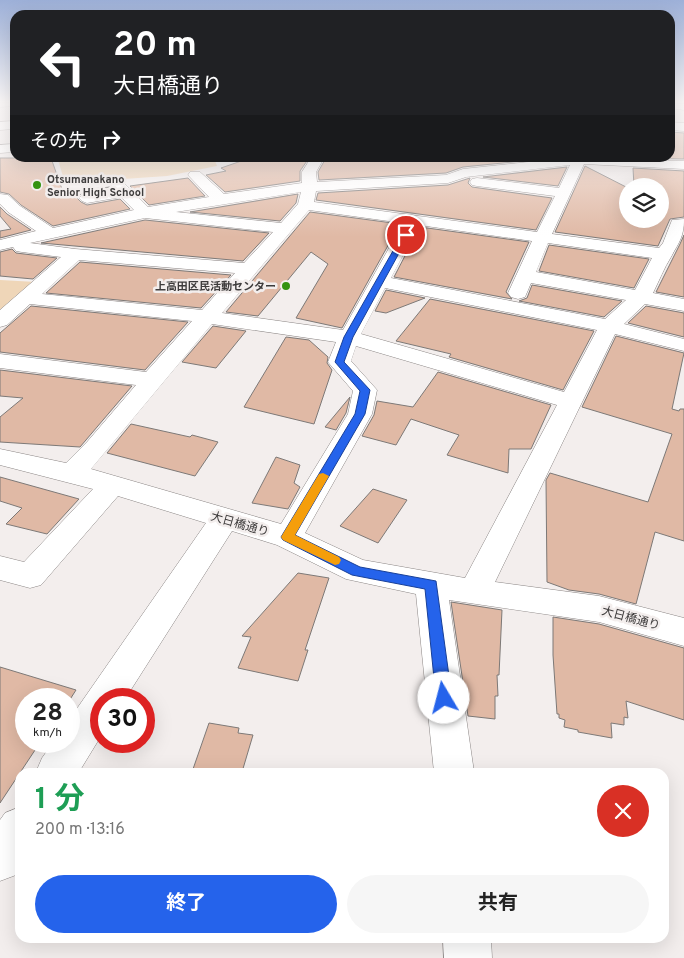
<!DOCTYPE html>
<html lang="ja">
<meta charset="utf-8">
<style>
body{margin:0;font-family:Overpass,"Noto Sans JP",sans-serif;background:#f6f6f6;color:#222;height:100vh;display:flex;flex-direction:column;font-size:19px;white-space:nowrap}
*{box-sizing:border-box;margin:0}
p{font-size:16px;color:#767676}
.icon{flex:none;width:28px;height:28px;fill:none;stroke:currentColor;stroke-width:2;stroke-linecap:round;stroke-linejoin:round}
.map{position:relative;flex:1;overflow:hidden}
.sheet{position:absolute;left:15px;top:768px;width:654px;height:175px;display:flex;flex-direction:column;background:#fff;border-radius:15px;box-shadow:0 5px 20px #0002}
.sheet>*{flex:none}
.hud{position:absolute;left:10px;top:10px;width:665px;height:152px;border-radius:15px;box-shadow:0 5px 20px #0002;background:#202124;color:#fff;overflow:hidden}
.buttons{position:absolute;left:619px;top:178px;display:grid;gap:10px}
.buttons a{display:grid;place-items:center;width:50px;height:50px;border-radius:50%;background:#fff;box-shadow:0 5px 20px #0002;font-size:25px}
.speed{position:absolute;left:15px;top:688px;display:flex;gap:10px;font-size:25px;font-weight:700;text-align:center}
.speed>*{display:grid;place-content:center;width:65px;height:65px;border-radius:50%;background:#fff;box-shadow:0 5px 20px #0002;line-height:1}
.speed small{font-size:12px;font-weight:400}
.speed .limit{border:8px solid #d22;background:#fff;color:#111}
.pin{position:absolute;display:grid;place-items:center;width:42px;height:42px;color:#fff;margin:-21px;border:2px solid #fff;border-radius:50%;box-shadow:0 1px 5px #0007}
.me{position:absolute;width:55px;margin:-28px;rotate:352deg;stroke-linejoin:round;filter:drop-shadow(0 0 4px #0008)}
.turn{display:flex;align-items:center;gap:18px;height:105px;padding:0 20px;font-size:22px}
.turn .icon{width:65px;height:65px;stroke-width:2.5}
.turn b{display:block;font-size:35px;line-height:42px}
.then{display:flex;align-items:center;height:48px;padding:0 20px;background:#0003;gap:10px;font-size:19px}
.round{display:grid;place-items:center;flex:none;width:52px;height:52px;border-radius:26px;background:#f6f6f6}
.summary{display:flex;align-items:center;justify-content:space-between;height:85px;padding:0 20px}
h1{font-size:30px;font-weight:700;line-height:38px;color:#1e9e55}
.action{display:flex;gap:10px;margin-top:auto;padding:10px 20px}
.action a{flex:1;height:58px;border-radius:30px;background:#2563eb;color:#fff;font-size:20px;font-weight:700;line-height:58px;text-align:center}
.action a+a{background:#f6f6f6;color:#222}
.map>svg:first-child{display:block}
</style>
<div class="map">
<svg width="684" height="958" viewBox="0 0 684 958">
<rect width="100%" height="100%" fill="#f3eeed"/>
<g fill="#efd6b8">
<polygon points="90,158 214,158 217,166 167,176 65,183 58,160"/>
<polygon points="0,280 36,282 0,314"/>
</g>
<g fill="#e0b9a5" stroke="#7d7977">
<polygon points="670,132 684,133 684,159 635,158 670,158"/>
<polygon points="0,158 51,158 63,192 110,187 82,193 77,198 81,202 87,205 120,199 130,209 53,226 21,205 9,194 0,192"/>
<polygon points="250,158 309,158 300,171 300,181 225,192 206,175 226,171 221,168"/>
<polygon points="326,158 552,158 463,167 446,173 319,180 318,172"/>
<polygon points="585,166 628,188 628,219 660,219 660,186 634,186 633,168 684,171 684,217 670,219 658,246 555,232"/>
<polygon points="567,167 558,186 483,177"/>
<polygon points="188,178 205,196 149,205 130,186"/>
<polygon points="470,178 468,183 472,187 552,198 536,230 316,200 318,193 448,185"/>
<polygon points="298,194 296,203 280,221 190,212"/>
<polygon points="0,207 7,214 31,230 0,238 0,231 11,229 0,216"/>
<polygon points="310,212 400,224 342,328 296,318 328,264 311,252 258,316 226,312"/>
<polygon points="145,220 269,233 243,261 41,243"/>
<polygon points="420,227 529,242 506,292 512,299 394,277"/>
<polygon points="684,235 684,297 656,292 680,244"/>
<polygon points="549,245 649,259 634,288 539,271"/>
<polygon points="12,249 16,253 57,258 33,279 0,276 0,252"/>
<polygon points="80,262 231,275 201,308 46,293"/>
<polygon points="532,285 622,301 604,317 519,301 527,298"/>
<polygon points="386,290 425,298 386,313 375,311"/>
<polygon points="430,299 594,331 563,390 449,357 451,354 396,341"/>
<polygon points="31,306 188,322 145,370 0,352 0,333"/>
<polygon points="646,306 684,313 684,337 628,323"/>
<polygon points="213,326 246,331 216,368 182,362"/>
<polygon points="616,336 684,353 672,409 679,411 680,409 684,409 684,541 655,532 636,604 599,594 569,590 547,582 546,480 550,473 648,502 672,434 582,407"/>
<polygon points="286,337 309,340 328,357 327,363 332,370 314,424 244,407"/>
<polygon points="0,370 132,386 80,447 0,442 0,417 23,398 0,396"/>
<polygon points="438,372 551,405 531,449 509,449 508,473 447,455 459,435 411,419 396,445 362,436 374,415 377,401 413,407"/>
<polygon points="350,397 346,413 336,430 325,427"/>
<polygon points="131,424 190,437 192,435 218,442 195,476 107,453"/>
<polygon points="276,457 300,465 294,483 300,487 288,509 252,503"/>
<polygon points="0,477 79,499 47,534 6,524 22,508 0,501"/>
<polygon points="373,489 407,500 378,543 340,526"/>
<polygon points="298,573 329,578 305,650 308,650 298,681 238,668 251,637 242,636"/>
<polygon points="451,602 502,610 499,675 497,675 498,696 495,696 495,719 468,716"/>
<polygon points="553,617 599,624 684,648 684,720 626,701 628,718 624,717 624,725 611,723 612,738 578,732 578,730 564,727 565,720 559,718 559,714 557,714 553,655"/>
<polygon points="0,667 76,690 69,701 69,699 26,699 26,741 41,741 0,803"/>
<polygon points="209,723 239,728 238,733 253,735 242,772 192,772"/>
</g>
<g fill="none" stroke-linecap="round" stroke-linejoin="round">
<defs>
<g id="minor">
<polygon points="0,103 15,103 15,106 0,107"/>
<polygon points="670,103 684,104 684,110 670,108"/>
<polygon points="15,121 15,129 0,130 0,122"/>
<polygon points="670,122 684,123 684,131 670,130"/>
<polygon points="15,144 15,152 0,153 0,145"/>
<path d="M311,158H324L316,172L317,182L446,175L463,169L565,158L684,161V169L584,164L552,234L659,248L663,243L672,220L684,219C684,237 679,242 671,257C664,268 659,281 653,293L684,299V311L645,304L624,324L684,339V351L615,334L495,582L599,596L684,618V646L599,622L449,600L474,772H434L416,594L346,579L277,545L232,531L125,699H101V736L79,772H36L42,758L54,741H69V720L206,523L118,496L41,585L30,588L0,580V556L24,562L93,489L0,465V449L66,463L87,442L136,385L0,368V354L146,372L192,321L30,304L7,325L0,327V310L61,257L22,252L16,251L13,247L0,250V240L36,231L8,212L0,204V194L8,195L20,206L53,228L134,210L121,197L87,203L82,201L79,198L82,195L114,189L111,185L113,182H123L148,207L209,197L188,175L190,172H200L224,194L302,183V172ZM570,165L559,188L477,178L472,179L470,182L472,185L477,186L555,196L537,232L314,202L316,191L448,183L466,177ZM301,192L298,204L281,223L176,212ZM309,210L403,223L343,330L222,313ZM145,218L273,232L244,263L75,249L30,243ZM419,225L532,241L508,293L511,297L518,299L525,297L531,283L626,300L605,319L391,278ZM548,243L652,258L635,290L536,272ZM79,260L235,273L202,310L42,294ZM385,288L597,330L564,392L361,334ZM212,324L336,342L328,362L353,391L348,414L281,524L91,469ZM356,346L557,405L465,578L363,560L305,533L372,414L377,390L351,361Z"/>
<polygon points="20,807 20,868 16,875 0,881 0,820 5,813"/>
<polygon points="443,938 491,938 492,958 444,958"/>
</g>
</defs>
<use href="#minor" stroke="#8b8685" stroke-width="1"/>
<use href="#minor" fill="#fff" fill-rule="evenodd"/>
</g>
<linearGradient id="sky" x2="0" y2="1"><stop stop-color="#9db0d8"/><stop offset="0.43" stop-color="#faf7f7"/><stop offset="1" stop-color="#faf7f7" stop-opacity="0"/></linearGradient>
<rect width="684" height="237" fill="url(#sky)"/>
<polygon fill="#2563eb" stroke="#184099" points="406,233 409,235 353,337 344,362 370,390 365,414 295,535 360,567 436,581 452,698 449,703 444,705 438,703 436,698 425,589 352,575 283,540 281,537 355,414 360,391 335,362 344,337 402,235"/>
<polygon fill="#f59e0b" points="323,473 329,476 295,535 339,557 341,560 339,564 335,565 283,540 281,537 319,474"/>
<g fill="#339310" stroke="#f3eeed" stroke-width="2">
<circle cx="37" cy="185" r="5"/>
<circle cx="286" cy="286" r="5"/>
</g>
<g text-anchor="middle" stroke-width="5" stroke-linejoin="round" paint-order="stroke">
<g font-size="11" font-weight="bold" fill="#3e3c3c" stroke="#f3eeed" text-anchor="start">
<text x="47" y="183">Otsumanakano<tspan x="47" dy="13">Senior High School</tspan></text>
<text x="276" y="290" text-anchor="end">上高田区民活動センター</text>
</g>
<g font-size="12" fill="#3e3c3c" stroke="#f3eeed">
<text transform="translate(240 524) rotate(16)" y="4">大日橋通り</text>
<text transform="translate(631 618) rotate(15)" y="4">大日橋通り</text>
</g>
</g>
</svg>
<div class="buttons">
<a><svg class="icon" aria-label="layers" viewBox="0 0 24 24"><path d="M12 4l9 5-9 5-9-5zM3 14l9 5 9-5"/></svg></a>
</div>
<div class="speed"><div>28<small>km/h</small></div><div class="limit">30</div></div>
<div class="pin" style="left:406px;top:235px;background:#d93025"><svg class="icon" aria-label="arrive" viewBox="0 0 24 24"><path d="M6 21V4h12l-3 4 3 4H6"/></svg></div>
<svg class="me" style="left:444px;top:698px" viewBox="-20 -20 40 40"><circle r="19" fill="#fff"/><path d="M0-13L10 11 0 6-10 11z" fill="#2563eb"/></svg>
<div class="hud">
<div class="turn"><svg class="icon" aria-label="left" viewBox="0 0 24 24"><path d="M17 20v-9H6M10 6l-5 5 5 5"/></svg><div><b>20 m</b>大日橋通り</div></div>
<div class="then">その先<svg class="icon" aria-label="right" viewBox="0 0 24 24"><path d="M7 20v-9h11M14 6l5 5-5 5"/></svg></div>
</div>
<section class="sheet">
<div class="summary"><div><h1>1 分</h1><p>200 m · 13:16</p></div><a class="round" style="background:#d93025;color:#fff"><svg class="icon" aria-label="close" viewBox="0 0 24 24"><path d="M6 6l12 12M18 6L6 18"/></svg></a></div>
<div class="action"><a>終了</a><a>共有</a></div>
</section>
</div>
